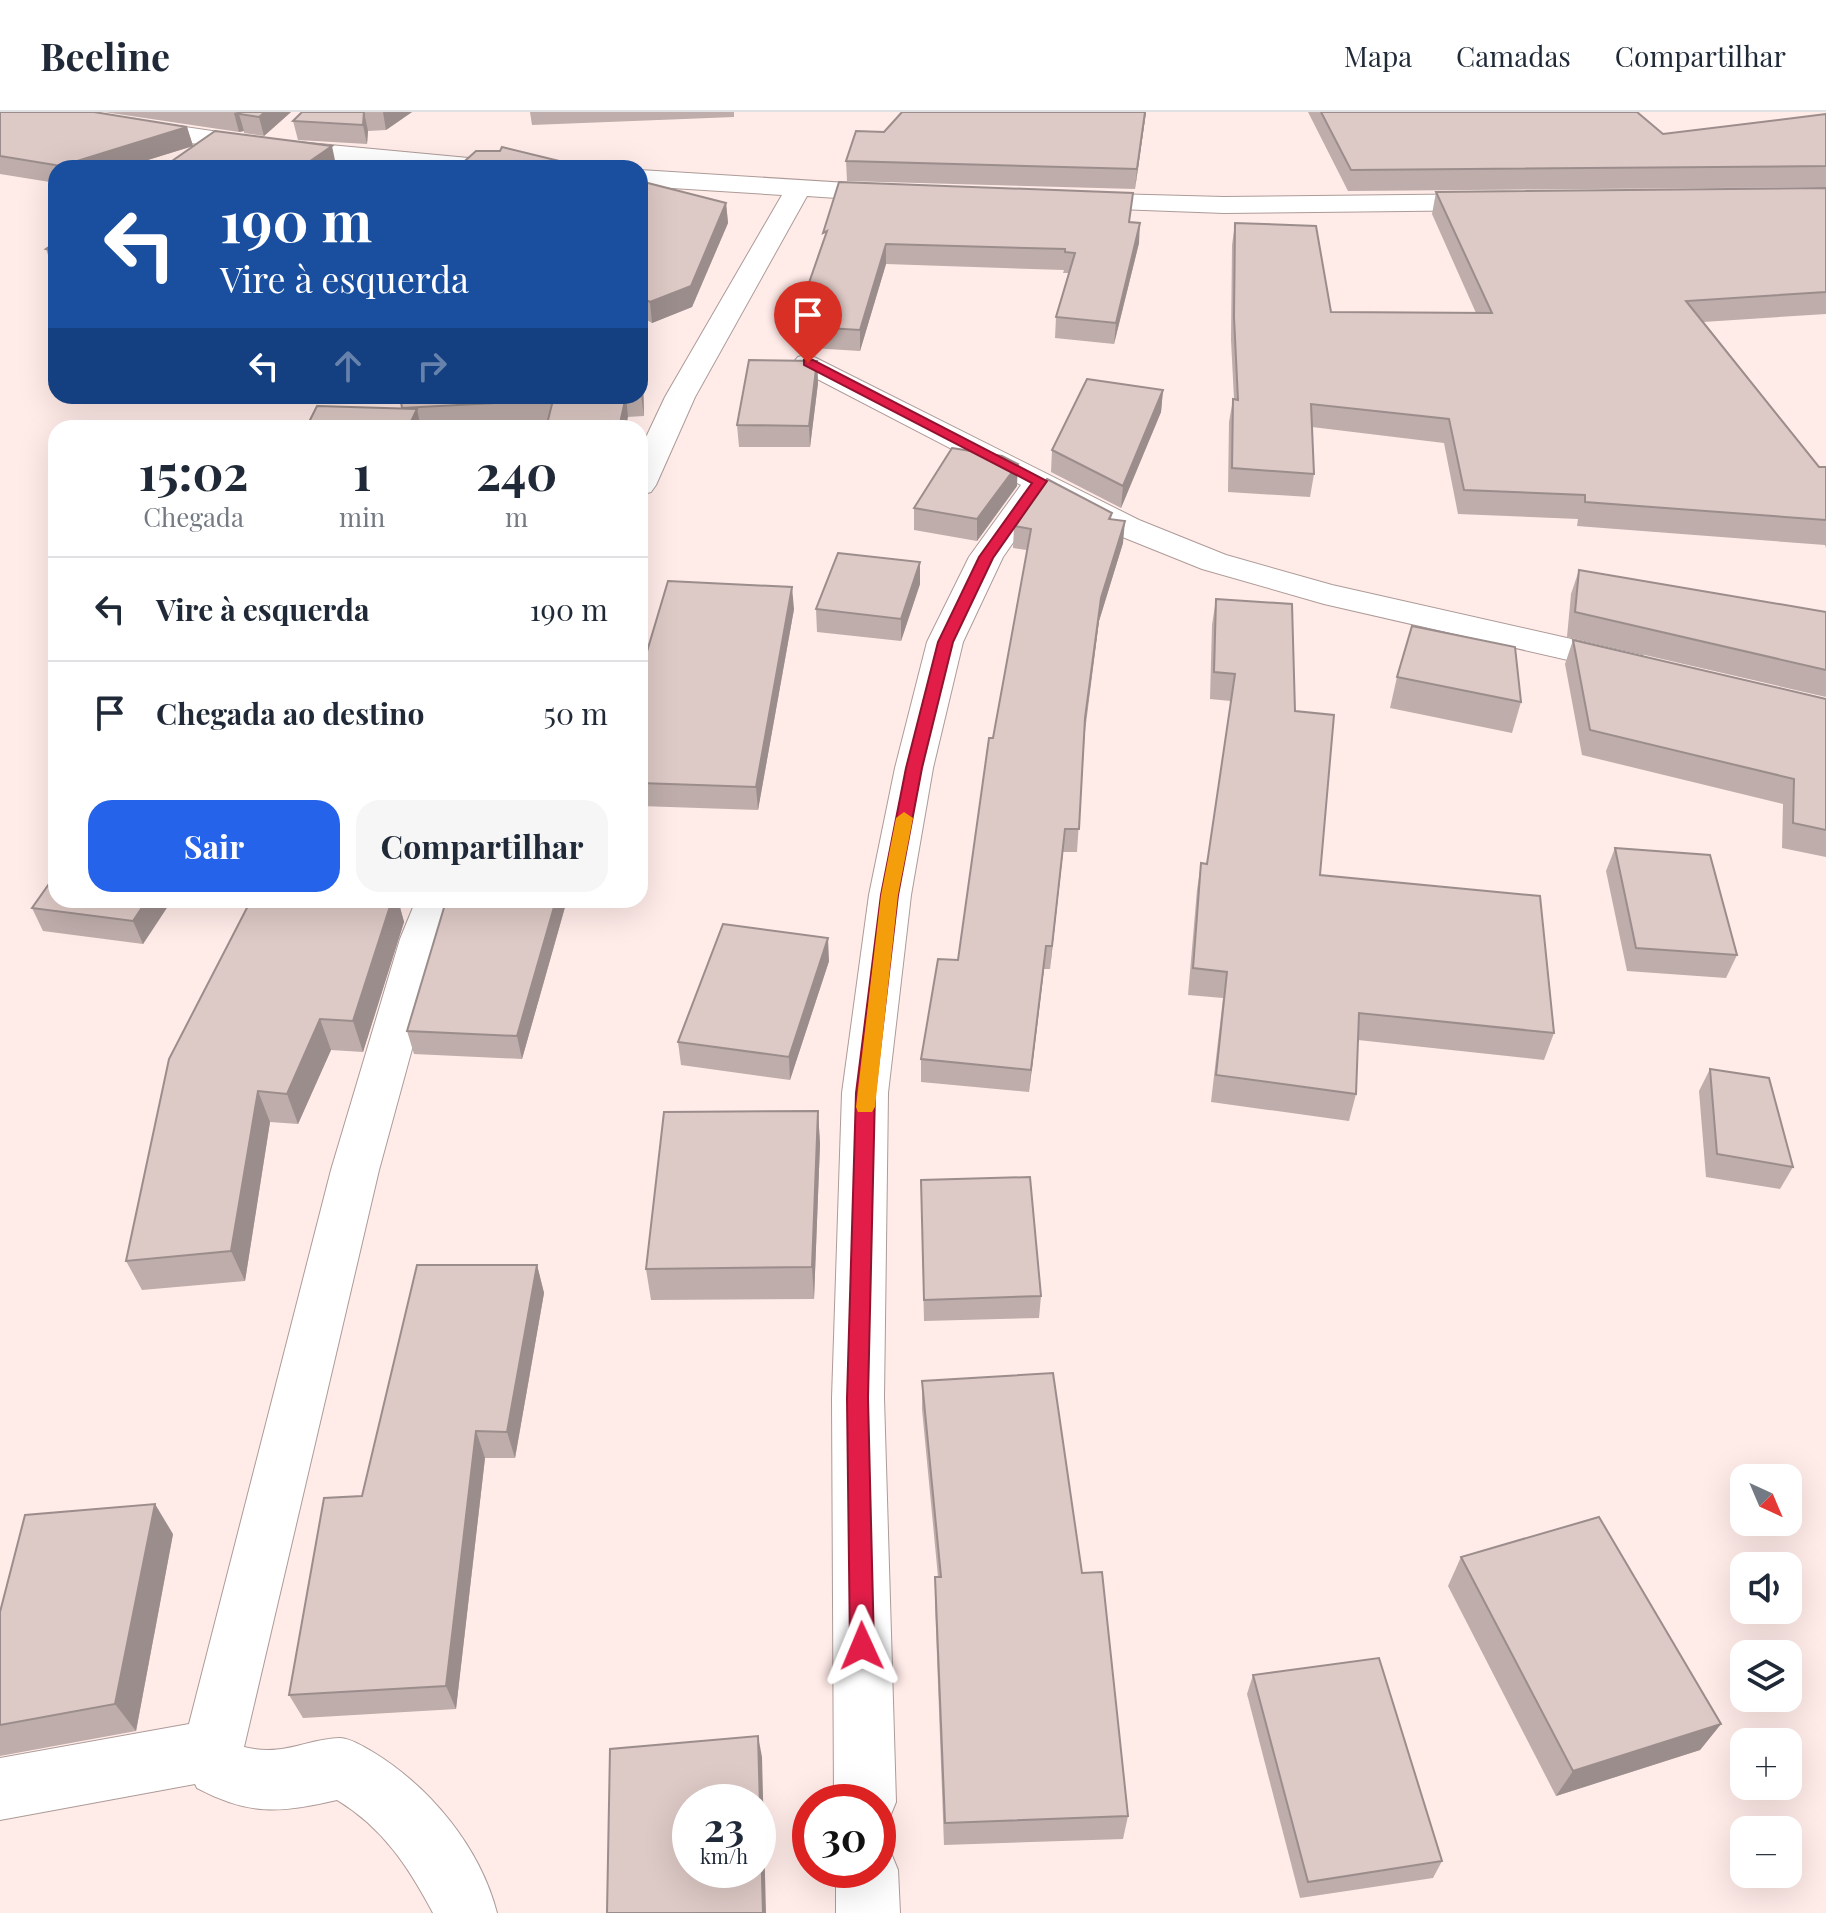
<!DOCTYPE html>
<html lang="pt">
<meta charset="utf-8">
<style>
body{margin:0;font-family:"Playfair Display",serif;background:#f6f6f7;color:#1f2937;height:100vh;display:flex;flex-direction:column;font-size:30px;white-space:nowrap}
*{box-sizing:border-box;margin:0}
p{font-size:26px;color:#747a83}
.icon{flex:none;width:44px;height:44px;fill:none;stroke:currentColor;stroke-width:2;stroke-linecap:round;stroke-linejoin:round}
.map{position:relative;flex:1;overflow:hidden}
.details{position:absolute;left:48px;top:308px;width:600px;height:488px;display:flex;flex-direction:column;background:#fff;border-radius:24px;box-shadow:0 8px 32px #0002}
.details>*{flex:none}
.guide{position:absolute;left:48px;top:48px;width:600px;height:244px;border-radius:24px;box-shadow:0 8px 32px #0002;background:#1a4fa0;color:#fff;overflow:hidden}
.needle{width:52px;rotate:136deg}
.tools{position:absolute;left:1730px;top:1352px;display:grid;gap:16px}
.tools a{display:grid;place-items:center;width:72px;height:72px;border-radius:16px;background:#fff;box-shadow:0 8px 32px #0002;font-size:40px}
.speed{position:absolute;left:672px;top:1672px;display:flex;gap:16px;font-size:40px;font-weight:700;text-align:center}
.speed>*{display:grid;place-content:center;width:104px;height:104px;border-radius:50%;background:#fff;box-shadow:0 8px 32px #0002;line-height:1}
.speed small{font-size:20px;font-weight:400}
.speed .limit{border:12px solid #d22;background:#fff;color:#111}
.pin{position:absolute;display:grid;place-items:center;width:68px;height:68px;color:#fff;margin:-82px -34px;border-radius:50% 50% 50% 0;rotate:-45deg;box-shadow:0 0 8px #0007}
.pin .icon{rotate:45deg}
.me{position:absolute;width:88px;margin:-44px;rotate:359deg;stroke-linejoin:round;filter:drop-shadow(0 0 6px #0008)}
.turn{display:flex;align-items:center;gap:28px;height:168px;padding:0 40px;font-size:36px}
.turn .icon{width:104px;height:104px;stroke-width:2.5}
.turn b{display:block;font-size:56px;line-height:68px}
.lanes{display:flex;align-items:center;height:76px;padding:0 40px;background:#0003;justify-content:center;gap:40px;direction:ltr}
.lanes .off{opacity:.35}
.eta{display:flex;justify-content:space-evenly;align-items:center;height:136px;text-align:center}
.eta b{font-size:48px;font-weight:700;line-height:56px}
.action{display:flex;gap:16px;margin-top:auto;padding:16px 40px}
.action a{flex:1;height:92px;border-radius:24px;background:#2563eb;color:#fff;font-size:32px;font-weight:700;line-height:92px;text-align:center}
.action a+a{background:#f6f6f7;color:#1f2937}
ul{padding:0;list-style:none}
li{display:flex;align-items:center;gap:24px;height:104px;padding:0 40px;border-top:2px solid #e0e1e3}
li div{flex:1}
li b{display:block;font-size:30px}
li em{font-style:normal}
header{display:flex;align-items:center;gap:48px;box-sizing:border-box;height:112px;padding:0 40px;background:#fff;border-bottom:2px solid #e0e1e3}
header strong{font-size:38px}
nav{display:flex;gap:44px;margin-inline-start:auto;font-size:28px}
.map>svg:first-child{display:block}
</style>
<header>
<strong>Beeline</strong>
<nav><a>Mapa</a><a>Camadas</a><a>Compartilhar</a></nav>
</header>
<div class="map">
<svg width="1826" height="1801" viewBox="0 0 1826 1801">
<rect width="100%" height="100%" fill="#ffebe8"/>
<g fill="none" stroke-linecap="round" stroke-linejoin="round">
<defs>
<g id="minor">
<polygon points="31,0 84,0 266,27 490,48 499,51 503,56 396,56 322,49 154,26 34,5"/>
<polygon points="640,58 896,74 905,77 909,82 905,87 896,90 807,84 695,285 656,373 651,380 640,383 640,338 665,285 782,83 640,74"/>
<polygon points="1073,81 1224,85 1496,82 1505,84 1509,90 1505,96 1496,98 1224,101 1064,95 1060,89 1064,83"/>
<polygon points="808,242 1139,408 1226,443 1332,473 1642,543 1647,551 1642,559 1629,562 1324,492 1202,457 1115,422 1045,385 1003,445 963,530 933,656 911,783 888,981 884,1286 896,1690 887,1712 878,1715 878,1690 834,1690 832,1286 842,981 869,783 895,656 927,530 969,445 1021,373 798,257 793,251 798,245"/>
<path d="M416,788H458L442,827L379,1058L244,1635C284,1645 305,1627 340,1626C350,1626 364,1635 373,1640C430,1675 480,1735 497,1801H433C408,1754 383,1716 337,1688C280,1701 250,1704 197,1676L195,1672L0,1708V1646L189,1612L331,1058L400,827Z"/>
<polygon points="878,1731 889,1736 898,1758 900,1801 836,1801 836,1758 878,1758"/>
</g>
</defs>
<use href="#minor" stroke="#ad9b98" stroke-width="2"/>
<use href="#minor" fill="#fff" fill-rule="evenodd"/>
</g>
<g fill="#beadaa">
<polygon points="0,0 187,15 193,34 122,56 56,56 56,71 0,62"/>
<polygon points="104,0 291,0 264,24 244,21 244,19 239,20"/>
<polygon points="302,0 412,0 386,18 368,19 367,32 298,28 293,9"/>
<polygon points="530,0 734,0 734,5 532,13"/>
<polygon points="1146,0 1135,77 847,69 846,49 884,20"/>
<polygon points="1308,0 1637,0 1663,22 1826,2 1826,75 1348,79"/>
<polygon points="640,69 726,91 728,111 692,195 652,211 640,204"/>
<polygon points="1826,76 1826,202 1703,210 1819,355 1826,355 1826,436 1825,433 1577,414 1578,407 1458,402 1444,331 1312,315 1314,362 1310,385 1228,380 1229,310 1233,287 1234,287 1231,228 1232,133 1235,111 1331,200 1476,201 1432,102 1436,80"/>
<polygon points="1130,110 1139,131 1114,232 1055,226 1056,205 1069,161 1063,161 1064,158 886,152 860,239 795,235 794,214 823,128"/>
<polygon points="56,130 56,158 53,158 46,137"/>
<polygon points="640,247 643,268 644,304 436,316 306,316 402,296 400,284 640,284"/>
<polygon points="817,249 818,271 810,335 739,335 737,313"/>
<polygon points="1163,278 1161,300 1121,396 1051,360 1052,338"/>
<polygon points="1017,374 977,429 914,418 914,396"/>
<polygon points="1112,401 1111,407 1123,431 1099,509 1085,620 1077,740 1063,740 1050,857 1044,857 1029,980 921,970 921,947 958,848 993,626 1027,438 1013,436 1014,414"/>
<polygon points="920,450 920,472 901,529 817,520 816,497"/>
<polygon points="1579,458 1826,500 1826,585 1567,525 1571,482"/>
<polygon points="1216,487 1295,599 1320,763 1554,921 1544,948 1358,928 1356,982 1349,1009 1211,990 1223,886 1188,883 1197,778 1201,751 1207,752 1231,589 1210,587 1212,513"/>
<polygon points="794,497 758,698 640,694 640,563"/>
<polygon points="1573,528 1826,587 1826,745 1782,736 1783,692 1582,643 1565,552"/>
<polygon points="1397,565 1521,590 1512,621 1390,596"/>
<polygon points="1615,736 1737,843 1726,866 1627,859 1606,759"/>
<polygon points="56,788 172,788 143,832 43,819 32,796"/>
<polygon points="251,788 398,788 404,810 363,940 331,938 298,1012 270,1010 245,1169 142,1178 126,1149"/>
<polygon points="498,788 567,788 522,947 414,942 407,919 497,791"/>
<polygon points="829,849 790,968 681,953 678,930"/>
<polygon points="1710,957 1793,1055 1780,1077 1706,1065 1699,979"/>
<polygon points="818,999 820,1032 814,1187 651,1188 646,1157"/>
<polygon points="921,1068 1041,1184 1039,1206 924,1209"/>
<polygon points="537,1153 544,1181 515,1346 485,1346 456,1597 303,1606 289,1583 362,1384"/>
<polygon points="922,1269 1082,1461 1128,1704 1123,1727 944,1733 935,1491 935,1465 938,1465 922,1297"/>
<polygon points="173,1422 136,1619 0,1644 0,1500"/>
<polygon points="1461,1445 1721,1612 1700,1638 1556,1684 1448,1474"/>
<polygon points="1253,1563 1442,1749 1433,1766 1300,1786 1247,1582"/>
</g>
<g fill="#9b8d8b">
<polygon points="238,0 246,0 239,2 244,19 239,20 234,1"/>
<polygon points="265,0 291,0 264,24 259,5"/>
<polygon points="364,0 368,19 367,32 363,13"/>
<polygon points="383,0 412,0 386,18"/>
<polygon points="1145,0 1146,0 1135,77 1137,57"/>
<polygon points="187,15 193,34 122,56 61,56 61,54"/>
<polygon points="332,34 336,53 333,56 300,56"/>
<polygon points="726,91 728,111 692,195 652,211 650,190"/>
<polygon points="1140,111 1139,131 1114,232 1116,211"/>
<polygon points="886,132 886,152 860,239 860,218"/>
<polygon points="641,247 643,268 644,304 641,283"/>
<polygon points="817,249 818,271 810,335 809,314"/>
<polygon points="1163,278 1161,300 1121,396 1123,374"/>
<polygon points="626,284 628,305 626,316 619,316"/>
<polygon points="417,297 421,316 408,316"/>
<polygon points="1018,352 1017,374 977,429 977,407"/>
<polygon points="1125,409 1123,431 1099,509 1083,629 1101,486"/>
<polygon points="920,450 920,472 901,529 901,507"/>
<polygon points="792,475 794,497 758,698 756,675"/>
<polygon points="1065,717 1063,740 1050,857 1052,834"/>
<polygon points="147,788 172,788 143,832 133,809"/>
<polygon points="382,788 398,788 404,810 363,940 353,909"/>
<polygon points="556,788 567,788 522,947 517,924"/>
<polygon points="828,826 829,849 790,968 789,945"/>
<polygon points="1046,834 1044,857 1029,980 1031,958"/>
<polygon points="320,907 331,938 298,1012 287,982"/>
<polygon points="258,979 270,1010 245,1169 231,1139"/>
<polygon points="818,999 820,1032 814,1187 812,1155"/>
<polygon points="537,1153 544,1181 515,1346 507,1320"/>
<polygon points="476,1319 485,1346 456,1597 446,1574"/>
<polygon points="155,1392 173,1422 136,1619 115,1592"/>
<polygon points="1721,1612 1700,1638 1556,1684 1573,1659"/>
<polygon points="758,1624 762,1645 766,1801 763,1801"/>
</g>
<g fill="#ddc9c6" stroke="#9b8d8b" stroke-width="2" fill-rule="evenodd">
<polygon points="0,0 94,0 187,15 61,54 0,44"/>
<polygon points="242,0 265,0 259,5 239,2"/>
<polygon points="302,0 364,0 363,13 293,9"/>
<polygon points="902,0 1145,0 1137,57 846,49 856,19 884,20"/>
<polygon points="1321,0 1637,0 1663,22 1826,2 1826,54 1351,58"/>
<polygon points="215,19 332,34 300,56 162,56"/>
<polygon points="502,35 588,56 457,56 476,39 500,39"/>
<polygon points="640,69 726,91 691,174 650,190 640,185"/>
<polygon points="839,70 1133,81 1129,110 1140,111 1116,211 1056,205 1075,141 1065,140 1065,137 886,132 860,218 794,214 827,119 823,121"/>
<polygon points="1826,76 1826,180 1686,189 1819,355 1826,355 1826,408 1585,390 1585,383 1464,378 1449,307 1311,292 1314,362 1232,356 1233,287 1238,288 1234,205 1235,111 1316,114 1331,200 1492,201 1436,80"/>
<polygon points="56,130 56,139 46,137"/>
<polygon points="749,248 817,249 809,314 737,313"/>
<polygon points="1087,267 1163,278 1123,374 1052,338"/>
<polygon points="400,284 626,284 619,316 546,316 553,288 402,296"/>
<polygon points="317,294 417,297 408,316 306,316"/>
<polygon points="952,336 1002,344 1018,352 977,407 914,396"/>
<polygon points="1047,367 1112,401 1109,407 1125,409 1101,486 1085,606 1079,717 1065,717 1052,834 1046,834 1031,958 921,947 938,847 958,848 989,626 993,626 1031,417 1014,414"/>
<polygon points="838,441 920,450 901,507 816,497"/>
<polygon points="1579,458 1826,500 1826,558 1575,500"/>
<polygon points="668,469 792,475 756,675 640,671 640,563"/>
<polygon points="1216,487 1292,492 1295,599 1334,603 1320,763 1540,784 1554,921 1359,901 1356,982 1216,963 1227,860 1193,856 1201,751 1207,752 1235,562 1214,560"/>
<polygon points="1412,514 1515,535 1521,590 1397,565"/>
<polygon points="1573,528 1826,587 1826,718 1793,711 1794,667 1590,618"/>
<polygon points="1615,736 1710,743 1737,843 1636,836"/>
<polygon points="56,762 56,788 147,788 133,809 32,796"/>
<polygon points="251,788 392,788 353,909 320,907 287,982 258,979 231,1139 126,1149 169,947"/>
<polygon points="498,788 556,788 517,924 407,919 446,789 497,791"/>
<polygon points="723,812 828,826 789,945 678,930"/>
<polygon points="1710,957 1769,966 1793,1055 1717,1042"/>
<polygon points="818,999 812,1155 646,1157 664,1000"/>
<polygon points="1030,1065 1041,1184 924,1188 921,1068"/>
<polygon points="417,1153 537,1153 507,1320 476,1319 446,1574 289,1583 324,1386 362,1384"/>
<polygon points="1053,1261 1082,1461 1102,1460 1128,1704 945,1711 935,1465 941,1465 922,1269"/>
<polygon points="155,1392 115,1592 0,1613 0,1500 25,1403"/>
<polygon points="1599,1405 1721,1612 1573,1659 1461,1445"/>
<polygon points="1379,1546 1442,1749 1308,1770 1253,1563"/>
<path d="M758,1624L763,1801H607L610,1637ZM690,1690H758V1758H690Z"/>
</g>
<polygon fill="#e11d48" stroke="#92132f" stroke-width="2" points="804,248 813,248 1047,369 993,446 953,530 922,656 898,783 875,981 868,1286 874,1534 871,1543 862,1546 854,1543 850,1534 847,1286 856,981 881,783 906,656 938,530 979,445 1032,371 804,253"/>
<polygon fill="#f59e0b" points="904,700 913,706 898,783 875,995 872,1000 858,1000 856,995 881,783 896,706"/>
</svg>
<div class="tools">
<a><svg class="needle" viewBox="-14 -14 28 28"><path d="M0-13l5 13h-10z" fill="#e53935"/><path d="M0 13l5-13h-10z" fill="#747a83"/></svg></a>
<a><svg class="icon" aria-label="sound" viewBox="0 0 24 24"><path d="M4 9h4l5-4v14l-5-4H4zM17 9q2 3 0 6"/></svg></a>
<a><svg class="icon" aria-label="layers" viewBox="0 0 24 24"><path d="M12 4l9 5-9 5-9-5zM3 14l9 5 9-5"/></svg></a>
<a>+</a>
<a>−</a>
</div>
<div class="speed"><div>23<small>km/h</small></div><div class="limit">30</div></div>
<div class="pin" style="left:808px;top:251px;background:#d93025"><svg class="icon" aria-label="arrive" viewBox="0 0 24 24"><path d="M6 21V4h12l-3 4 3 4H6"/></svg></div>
<svg class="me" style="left:862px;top:1534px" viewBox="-20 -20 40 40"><path d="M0-17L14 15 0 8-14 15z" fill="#e11d48" stroke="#fff" stroke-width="4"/></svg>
<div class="guide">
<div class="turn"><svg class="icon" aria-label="left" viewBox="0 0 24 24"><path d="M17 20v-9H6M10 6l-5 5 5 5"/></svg><div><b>190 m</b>Vire à esquerda</div></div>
<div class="lanes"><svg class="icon" aria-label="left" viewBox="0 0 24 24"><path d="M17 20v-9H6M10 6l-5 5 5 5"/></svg><svg class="icon off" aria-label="ahead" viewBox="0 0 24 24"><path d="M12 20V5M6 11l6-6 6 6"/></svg><svg class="icon off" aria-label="right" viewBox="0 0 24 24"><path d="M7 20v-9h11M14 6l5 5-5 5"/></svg></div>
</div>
<section class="details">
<div class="eta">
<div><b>15:02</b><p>Chegada</p></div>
<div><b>1</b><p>min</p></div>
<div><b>240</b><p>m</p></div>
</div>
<ul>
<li><svg class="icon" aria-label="left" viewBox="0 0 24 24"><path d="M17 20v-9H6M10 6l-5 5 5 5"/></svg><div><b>Vire à esquerda</b></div><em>190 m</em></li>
<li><svg class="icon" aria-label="arrive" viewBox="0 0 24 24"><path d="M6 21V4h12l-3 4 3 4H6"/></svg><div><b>Chegada ao destino</b></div><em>50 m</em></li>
</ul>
<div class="action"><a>Sair</a><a>Compartilhar</a></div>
</section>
</div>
